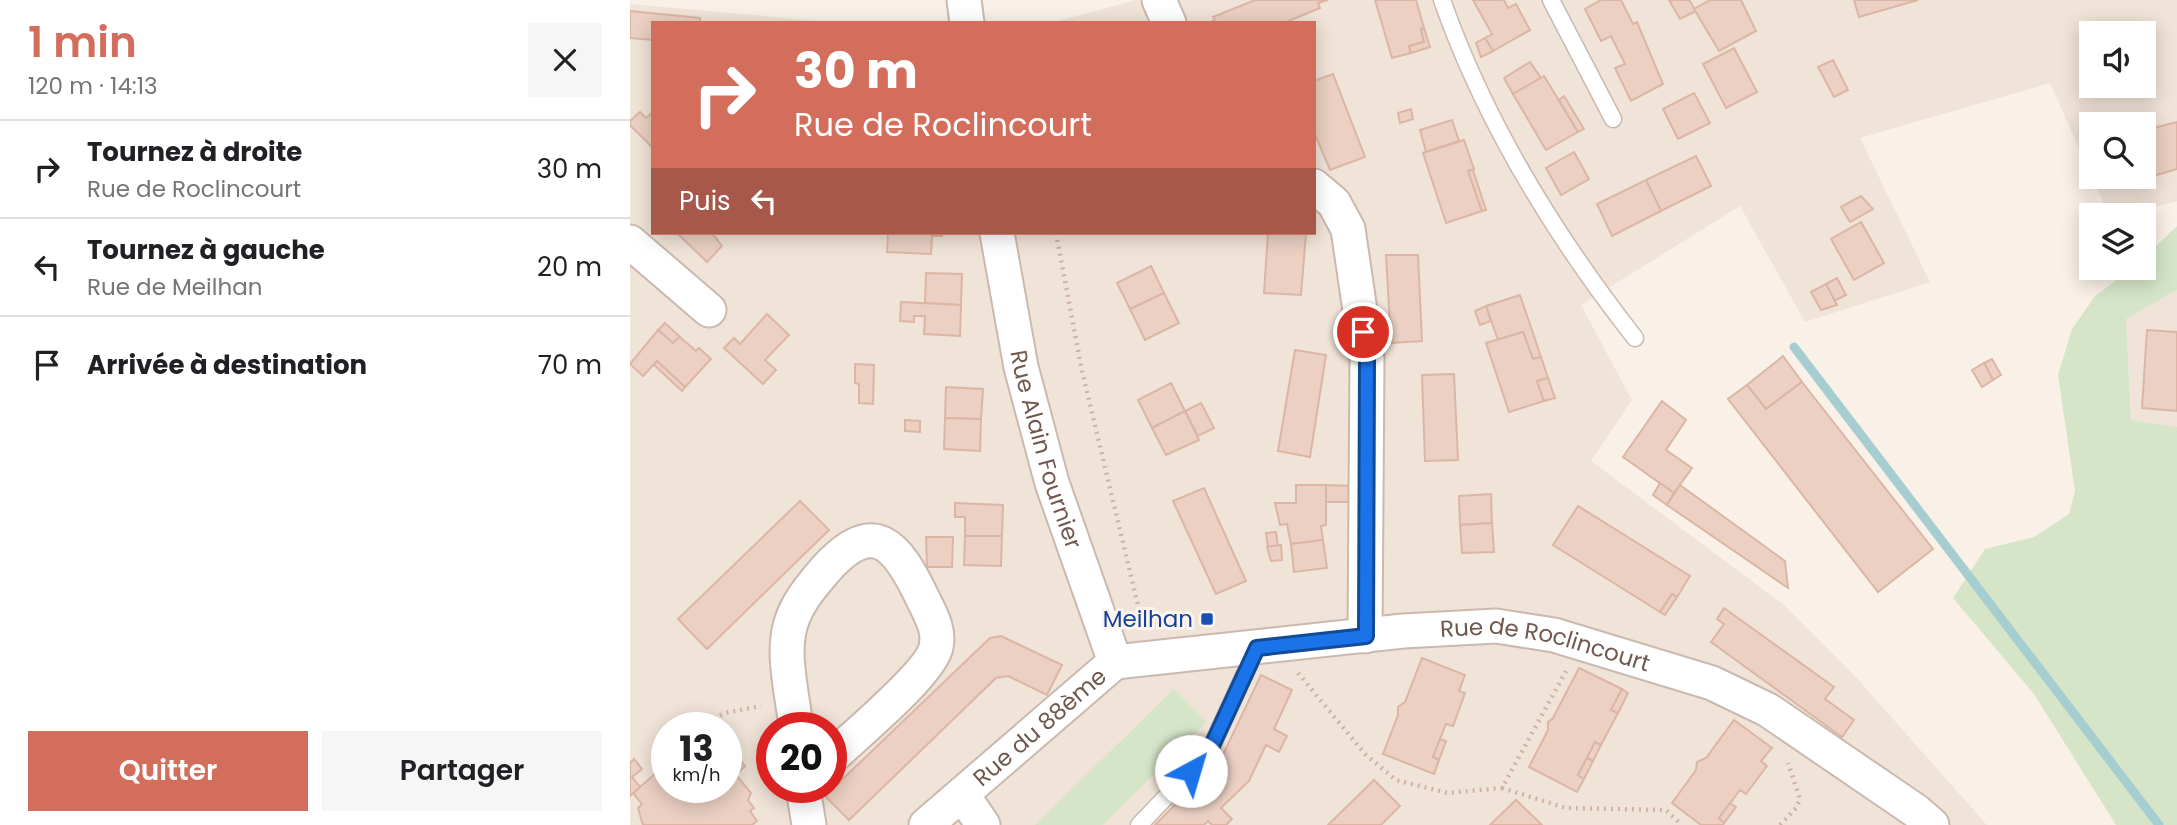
<!DOCTYPE html>
<html lang="fr">
<meta charset="utf-8">
<style>
body{margin:0;font-family:Poppins,sans-serif;background:#f6f6f6;color:#202124;height:100vh;display:flex;flex-direction:column;font-size:26px;white-space:nowrap}
*{box-sizing:border-box;margin:0}
p{font-size:23px;color:#757577}
.icon{flex:none;width:38px;height:38px;fill:none;stroke:currentColor;stroke-width:2;stroke-linecap:round;stroke-linejoin:round}
.map{position:relative;flex:1;overflow:hidden}
.panel{display:flex;flex-direction:column;background:#fff;width:630px}
.panel>*{flex:none}
.guide{position:absolute;left:21px;top:21px;width:665px;height:214px;border-radius:0px;box-shadow:0 4px 18px #0003;background:#d36e5d;color:#fff;overflow:hidden}
.buttons{position:absolute;left:1449px;top:21px;display:grid;gap:14px}
.buttons a{display:grid;place-items:center;width:77px;height:77px;border-radius:0px;background:#fff;box-shadow:0 4px 18px #0003;font-size:35px}
.speed{position:absolute;left:21px;top:712px;display:flex;gap:14px;font-size:35px;font-weight:700;text-align:center}
.speed>*{display:grid;place-content:center;width:91px;height:91px;border-radius:50%;background:#fff;box-shadow:0 4px 18px #0003;line-height:1}
.speed small{font-size:18px;font-weight:400}
.speed .limit{border:10px solid #d22;background:#fff;color:#111}
.pin{position:absolute;display:grid;place-items:center;width:60px;height:60px;color:#fff;margin:-30px;border:4px solid #fff;border-radius:50%;box-shadow:0 2px 7px #0007}
.me{position:absolute;width:77px;margin:-38px;rotate:39deg;stroke-linejoin:round;filter:drop-shadow(0 0 5px #0008)}
.turn{display:flex;align-items:center;gap:24px;height:147px;padding:0 28px;font-size:32px}
.turn .icon{width:91px;height:91px;stroke-width:2.5}
.turn b{display:block;font-size:49px;line-height:60px}
.then{display:flex;align-items:center;height:66px;padding:0 28px;background:#0003;gap:14px;font-size:26px}
.round{display:grid;place-items:center;flex:none;width:74px;height:74px;border-radius:0px;background:#f6f6f6}
.overview{display:flex;align-items:center;justify-content:space-between;height:119px;padding:0 28px}
h1{font-size:42px;font-weight:600;line-height:52px;color:#d36e5d}
.cta{display:flex;gap:14px;margin-top:auto;padding:14px 28px}
.cta a{flex:1;height:80px;border-radius:0px;background:#d36e5d;color:#fff;font-size:28px;font-weight:600;line-height:80px;text-align:center}
.cta a+a{background:#f6f6f6;color:#202124}
ul{padding:0;list-style:none}
li{display:flex;align-items:center;gap:21px;height:98px;padding:0 28px;border-top:2px solid #e0e0e0}
li div{flex:1}
li b{display:block;font-size:26px}
li em{font-style:normal}
main{display:flex;flex:1;min-height:0}
.map>svg:first-child{display:block}
</style>
<main>
<section class="panel">
<div class="overview"><div><h1>1 min</h1><p>120 m · 14:13</p></div><a class="round"><svg class="icon" aria-label="close" viewBox="0 0 24 24"><path d="M6 6l12 12M18 6L6 18"/></svg></a></div>
<ul>
<li><svg class="icon" aria-label="right" viewBox="0 0 24 24"><path d="M7 20v-9h11M14 6l5 5-5 5"/></svg><div><b>Tournez à droite</b><p>Rue de Roclincourt</p></div><em>30 m</em></li>
<li><svg class="icon" aria-label="left" viewBox="0 0 24 24"><path d="M17 20v-9H6M10 6l-5 5 5 5"/></svg><div><b>Tournez à gauche</b><p>Rue de Meilhan</p></div><em>20 m</em></li>
<li><svg class="icon" aria-label="arrive" viewBox="0 0 24 24"><path d="M6 21V4h12l-3 4 3 4H6"/></svg><div><b>Arrivée à destination</b></div><em>70 m</em></li>
</ul>
<div class="cta"><a>Quitter</a><a>Partager</a></div>
</section>
<div class="map">
<svg width="1547" height="825" viewBox="0 0 1547 825">
<rect width="100%" height="100%" fill="#f9f1e7"/>
<g fill="#f0e3d7" fill-rule="evenodd">
<path d="M506,0H1547V201L1495,215H1479L1462,177H1514V124H1461V175L1420,83L1230,138L1300,282L1175,322L1110,206L951,305L1002,400L961,461L1155,606L1223,674L1357,825H0V4L188,21L290,23H23V233H684V23H352L428,21ZM1461,33H1514V86H1461ZM37,728H96V788H37ZM142,728H201V788H142Z"/>
<polygon points="1547,290 1547,427 1501,420 1496,319"/>
</g>
<g fill="#d6e5c8">
<polygon points="1547,226 1547,290 1496,319 1501,420 1547,427 1547,825 1486,825 1404,694 1323,598 1355,549 1404,537 1439,514 1445,491 1428,375 1442,329 1465,296 1503,268 1514,268 1514,258"/>
<polygon points="544,689 577,722 473,825 405,825"/>
</g>
<g fill="none" stroke-linecap="round" stroke-linejoin="round">
<polyline stroke="#a6ced1" stroke-width="9" points="1164,347 1529,825"/>
</g>
<g fill="#ebd0c3" stroke="#dcb6a5" stroke-width="2">
<polygon points="625,0 698,0 688,3 690,8 654,23 579,23 585,20 583,17"/>
<polygon points="745,0 786,0 794,28 791,29 794,42 779,46 781,53 762,58"/>
<polygon points="843,0 874,0 878,8 886,4 900,30 863,51 855,38 862,34"/>
<polygon points="971,0 991,0 1003,24 1007,22 1033,84 1001,101 985,68 995,64 981,36 971,41 955,9"/>
<polygon points="1039,0 1059,0 1066,11 1050,19"/>
<polygon points="1080,0 1111,0 1126,31 1089,51 1064,9"/>
<polygon points="1224,0 1288,0 1229,17"/>
<polygon points="0,11 70,18 70,23 23,23 23,40 0,38"/>
<polygon points="794,28 800,47 781,53 779,46 794,42 791,29"/>
<polygon points="855,38 863,51 851,57 846,43"/>
<polygon points="1104,48 1127,92 1096,108 1073,64"/>
<polygon points="1203,60 1218,90 1204,97 1188,67"/>
<polygon points="900,62 911,78 883,94 874,78"/>
<polygon points="703,74 735,157 700,170 684,132 684,81"/>
<polygon points="914,76 948,132 916,150 883,94"/>
<polygon points="1064,93 1080,123 1048,139 1033,109"/>
<polygon points="934,96 954,129 948,132 929,100"/>
<polygon points="781,109 783,119 770,123 768,113"/>
<polygon points="10,112 16,118 23,112 23,148 0,125 0,121"/>
<polygon points="822,120 829,141 796,152 790,130"/>
<polygon points="1547,122 1547,169 1510,180 1509,177 1514,177 1515,136 1522,134 1520,129"/>
<polygon points="834,140 844,169 838,171 852,211 816,223 793,153"/>
<polygon points="944,152 959,179 931,195 916,168"/>
<polygon points="1066,156 1081,186 1031,211 1016,180"/>
<polygon points="843,170 856,210 852,211 838,171"/>
<polygon points="1016,180 1031,211 982,236 967,204"/>
<polygon points="1231,196 1243,209 1220,222 1211,207"/>
<polygon points="1231,222 1254,263 1224,280 1201,239"/>
<polygon points="47,233 82,233 92,246 77,262"/>
<polygon points="258,233 313,233 312,236 302,236 301,254 257,252"/>
<polygon points="638,233 676,233 671,295 634,293"/>
<polygon points="756,255 788,255 792,341 761,343"/>
<polygon points="521,266 534,293 500,309 487,283"/>
<polygon points="296,273 332,274 331,305 295,303"/>
<polygon points="1207,278 1216,295 1204,301 1196,284"/>
<polygon points="1196,284 1207,305 1191,310 1181,292"/>
<polygon points="534,293 549,323 515,340 500,309"/>
<polygon points="890,295 911,357 903,359 893,332 868,340 856,306"/>
<polygon points="271,302 331,305 330,336 294,334 295,316 284,316 284,322 270,321"/>
<polygon points="856,306 861,321 850,325 845,311"/>
<polygon points="137,314 159,335 135,360 146,370 133,384 94,348 104,338 110,344"/>
<polygon points="35,323 50,337 43,343 28,330"/>
<polygon points="28,330 43,343 50,337 66,351 69,348 81,359 55,387 27,361 13,376 0,364"/>
<polygon points="1517,330 1547,332 1547,411 1512,408"/>
<polygon points="893,332 903,359 911,357 918,378 907,381 914,401 879,412 856,343"/>
<polygon points="665,350 696,355 680,457 648,451"/>
<polygon points="1153,356 1172,382 1136,409 1117,385"/>
<polygon points="1362,359 1371,375 1363,380 1354,363"/>
<polygon points="27,361 55,387 52,391 24,365"/>
<polygon points="1354,363 1363,380 1352,387 1342,370"/>
<polygon points="225,364 244,365 243,404 229,403 229,384 225,383"/>
<polygon points="824,374 828,460 795,461 792,375"/>
<polygon points="918,378 925,398 914,401 907,381"/>
<polygon points="1172,382 1303,549 1248,592 1098,399 1117,385 1136,409"/>
<polygon points="541,383 555,411 522,428 508,400"/>
<polygon points="316,387 353,389 351,419 315,418"/>
<polygon points="1032,401 1056,420 1036,450 1062,468 1044,493 993,457"/>
<polygon points="571,403 584,428 568,436 555,411"/>
<polygon points="555,411 569,440 536,455 522,428"/>
<polygon points="315,418 351,419 350,451 314,449"/>
<polygon points="275,420 290,421 290,432 275,431"/>
<polygon points="1030,483 1044,493 1037,505 1023,495"/>
<polygon points="666,485 696,485 696,525 691,526 693,540 661,544 657,524 650,525 645,503 666,503"/>
<polygon points="696,485 723,486 723,502 696,502"/>
<polygon points="1050,485 1155,561 1158,588 1037,505"/>
<polygon points="574,488 616,581 586,594 543,501"/>
<polygon points="861,494 862,523 830,525 829,496"/>
<polygon points="170,501 199,530 77,649 48,619"/>
<polygon points="325,503 373,505 372,536 335,536 335,517 325,517"/>
<polygon points="948,506 1060,576 1047,597 1042,594 1030,612 923,545"/>
<polygon points="862,523 864,552 832,553 830,525"/>
<polygon points="646,532 648,546 638,547 636,533"/>
<polygon points="335,536 372,536 371,566 334,565"/>
<polygon points="296,537 323,537 322,567 297,567"/>
<polygon points="693,540 697,568 664,572 661,544"/>
<polygon points="651,545 652,560 641,561 637,547"/>
<polygon points="1042,594 1047,597 1035,615 1030,612"/>
<polygon points="1094,608 1204,687 1195,699 1224,720 1212,737 1081,642 1094,624 1087,619"/>
<polygon points="371,636 432,665 417,695 378,676 366,678 219,820 195,796 360,638"/>
<polygon points="792,658 835,675 829,691 835,693 823,726 816,724 803,757 809,760 804,774 753,754 768,715 768,707 775,702"/>
<polygon points="949,668 992,689 981,710 988,713 971,745 965,742 948,775 954,779 947,792 899,767 918,730 918,722 923,718"/>
<polygon points="631,675 662,690 644,729 657,736 649,752 636,745 619,781 591,808 602,819 596,825 582,825 578,821 574,825 525,825 591,759"/>
<polygon points="992,689 998,693 988,713 981,710"/>
<polygon points="1104,720 1142,748 1131,761 1137,766 1116,794 1110,790 1089,818 1094,823 1093,825 1071,825 1042,803 1066,770 1067,762 1076,758"/>
<polygon points="810,739 816,741 809,760 803,757"/>
<polygon points="965,742 971,745 963,761 957,758"/>
<polygon points="96,743 115,766 106,775 121,793 118,800 124,808 120,811 127,821 122,825 13,825 8,808 12,804 3,793 25,774 41,793 47,788 96,788"/>
<polygon points="957,758 963,761 954,779 948,775"/>
<polygon points="4,759 12,769 2,777 10,787 0,796 0,763"/>
<polygon points="33,768 37,772 37,788 47,788 41,793 25,774"/>
<polygon points="744,780 770,806 751,825 698,825"/>
<polygon points="886,800 912,825 860,825"/>
<polygon points="1100,803 1106,807 1094,823 1089,818"/>
</g>
<g fill="none" stroke-linecap="round" stroke-linejoin="round">
<defs>
<g id="lane">
<path d="M812,0C855,122 925,236 1005,338"/>
<polyline points="921,0 983,119"/>
<polyline points="509,825 579,752 627,647"/>
</g>
<g id="street">
<polyline points="334,0 337,23"/>
<polyline points="529,0 539,23"/>
<polyline points="684,186 704,203 718,229 737,358 735,636"/>
<path id="s1" d="M367,233L391,367L422,483L485,662"/>
<polyline points="0,242 79,310"/>
<path id="s2" d="M485,662L773,631L866,626L924,635L1082,683L1138,710L1286,811L1302,825"/>
<path d="M166,728C163,696 151,654 161,623C168,601 181,587 195,570C244,515 267,545 292,597C300,614 310,629 306,647C301,673 223,737 201,758"/>
<polyline points="173,788 179,825"/>
<polyline points="296,825 332,794"/>
<path id="s3" d="M353,825L332,794L485,662"/>
</g>
</defs>
<use href="#lane" stroke="#cab9af" stroke-width="19"/>
<use href="#street" stroke="#cab9af" stroke-width="37"/>
<g stroke="#d0b3a6" stroke-width="4.5" stroke-dasharray="2 5" stroke-linecap="butt">
<polyline points="426,233 452,371 512,622 535,622"/>
<polyline points="668,673 735,754 766,780 818,793 872,788 936,671"/>
<polyline points="65,728 95,713 131,706"/>
<polyline points="24,752 37,744"/>
<polyline points="872,788 936,808 1036,810 1052,825"/>
<polyline points="1150,825 1166,808 1170,799 1158,763"/>
</g>
<use href="#lane" stroke="#fff" stroke-width="16"/>
<use href="#street" stroke="#fff" stroke-width="33"/>
</g>
<g fill="none" stroke-linecap="round" stroke-linejoin="round">
<defs>
<polyline id="route" points="561,771 579,752 627,648 736,636 737,358 733,332"/>
</defs>
<use href="#route" stroke="#114b97" stroke-width="18"/>
<use href="#route" stroke="#1a73e8" stroke-width="12"/>
</g>
<rect fill="#1a4fb4" stroke="#fdf5ed" stroke-width="2.5" x="570" y="612" width="14" height="14" rx="3.5"/>
<g text-anchor="middle" stroke-width="6" stroke-linejoin="round" paint-order="stroke">
<g font-size="23" fill="#70584f" stroke="#fdf5ed">
<text dy="8" stroke="none"><textPath href="#s1" startOffset="222">Rue Alain Fournier</textPath></text>
<text dy="8" stroke="none"><textPath href="#s2" startOffset="434">Rue de Roclincourt</textPath></text>
<text dy="8" stroke="none"><textPath href="#s3" startOffset="140">Rue du 88ème</textPath></text>
</g>
<g font-size="23" fill="#164399" stroke="#fdf5ed" text-anchor="end">
<text x="563" y="627">Meilhan</text>
</g>
</g>
</svg>
<div class="buttons">
<a><svg class="icon" aria-label="sound" viewBox="0 0 24 24"><path d="M4 9h4l5-4v14l-5-4H4zM17 9q2 3 0 6"/></svg></a>
<a><svg class="icon" aria-label="search" viewBox="0 0 24 24"><circle cx="10" cy="10" r="6"/><path d="M15 15l6 6"/></svg></a>
<a><svg class="icon" aria-label="layers" viewBox="0 0 24 24"><path d="M12 4l9 5-9 5-9-5zM3 14l9 5 9-5"/></svg></a>
</div>
<div class="speed"><div>13<small>km/h</small></div><div class="limit">20</div></div>
<div class="pin" style="left:733px;top:332px;background:#d93025"><svg class="icon" aria-label="arrive" viewBox="0 0 24 24"><path d="M6 21V4h12l-3 4 3 4H6"/></svg></div>
<svg class="me" style="left:561px;top:771px" viewBox="-20 -20 40 40"><circle r="19" fill="#fff"/><path d="M0-13L10 11 0 6-10 11z" fill="#1a73e8"/></svg>
<div class="guide">
<div class="turn"><svg class="icon" aria-label="right" viewBox="0 0 24 24"><path d="M7 20v-9h11M14 6l5 5-5 5"/></svg><div><b>30 m</b>Rue de Roclincourt</div></div>
<div class="then">Puis<svg class="icon" aria-label="left" viewBox="0 0 24 24"><path d="M17 20v-9H6M10 6l-5 5 5 5"/></svg></div>
</div>
</div>
</main>
